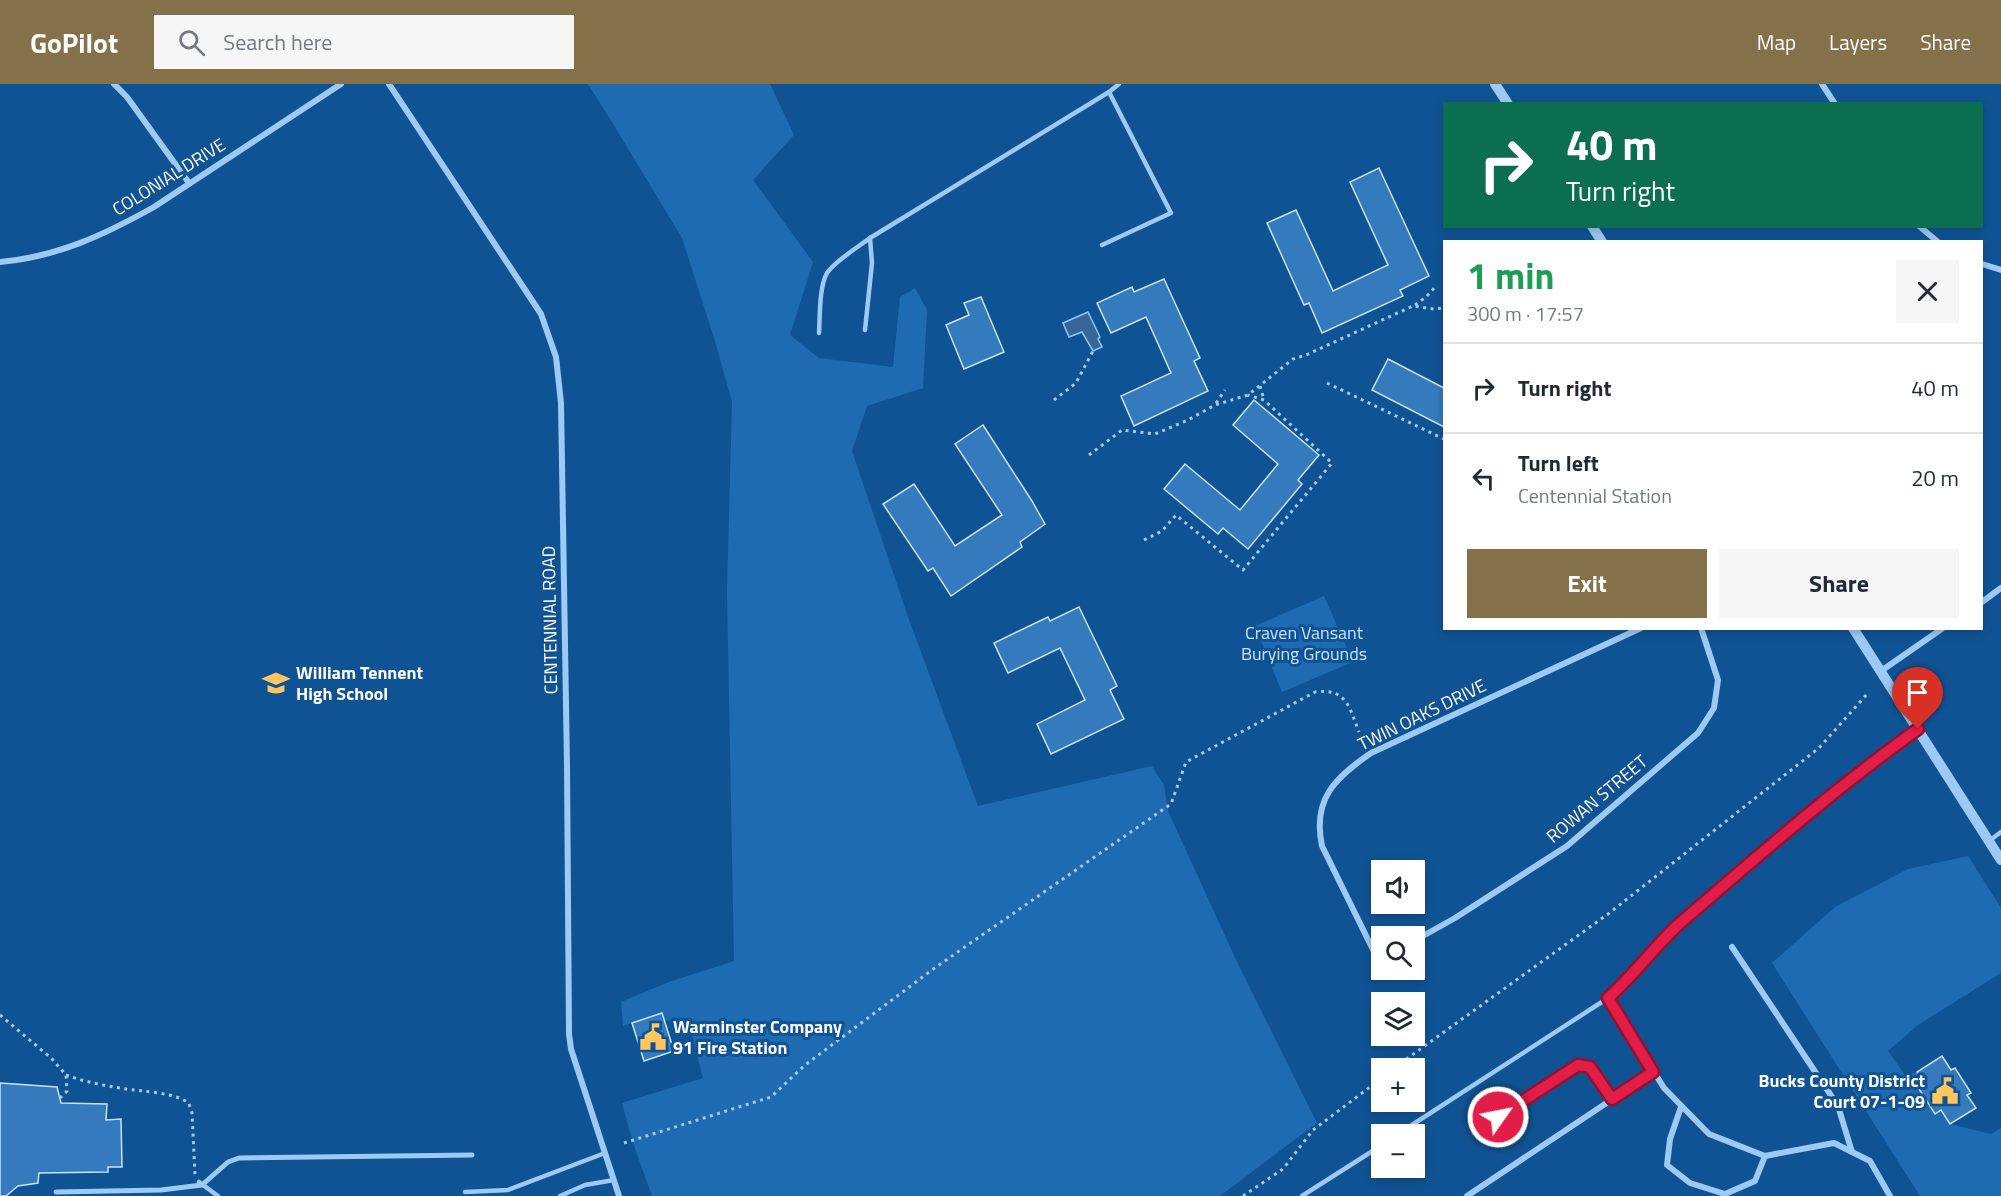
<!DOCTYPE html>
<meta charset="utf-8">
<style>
body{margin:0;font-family:"Titillium Web",sans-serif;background:#f6f6f7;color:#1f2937;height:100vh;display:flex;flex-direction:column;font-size:22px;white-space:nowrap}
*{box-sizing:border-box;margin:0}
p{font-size:20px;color:#747a83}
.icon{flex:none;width:33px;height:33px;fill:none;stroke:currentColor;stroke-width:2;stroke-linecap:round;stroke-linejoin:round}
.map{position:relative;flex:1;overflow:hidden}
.details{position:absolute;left:1443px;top:156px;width:540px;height:390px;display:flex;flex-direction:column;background:#fff;border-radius:0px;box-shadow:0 3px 9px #0003}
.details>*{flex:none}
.top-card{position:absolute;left:1443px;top:18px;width:540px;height:126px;border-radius:0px;box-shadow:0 3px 9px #0003;background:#0b6e4f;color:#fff;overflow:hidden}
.controls{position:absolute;left:1371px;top:776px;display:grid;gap:12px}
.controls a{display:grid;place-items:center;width:54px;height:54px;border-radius:0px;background:#fff;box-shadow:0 3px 9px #0003;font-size:30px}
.pin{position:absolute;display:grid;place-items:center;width:51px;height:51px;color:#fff;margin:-62px -26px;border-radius:50% 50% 50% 0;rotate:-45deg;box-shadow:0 0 6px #0007}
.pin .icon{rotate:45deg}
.me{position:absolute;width:66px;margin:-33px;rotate:57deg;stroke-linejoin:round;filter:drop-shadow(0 0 4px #0008)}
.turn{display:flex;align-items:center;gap:21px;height:126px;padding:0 24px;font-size:27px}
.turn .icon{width:78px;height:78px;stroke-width:2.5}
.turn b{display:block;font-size:42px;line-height:51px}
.round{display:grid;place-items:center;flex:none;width:63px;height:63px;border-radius:0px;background:#f6f6f7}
.head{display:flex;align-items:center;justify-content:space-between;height:102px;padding:0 24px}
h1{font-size:36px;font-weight:700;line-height:45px;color:#1e9e55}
.button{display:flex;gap:12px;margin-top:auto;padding:12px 24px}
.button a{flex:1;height:69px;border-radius:0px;background:#847049;color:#fff;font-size:24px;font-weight:700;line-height:69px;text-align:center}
.button a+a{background:#f6f6f7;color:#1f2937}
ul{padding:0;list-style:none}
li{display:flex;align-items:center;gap:18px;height:90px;padding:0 24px;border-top:2px solid #e0e1e3}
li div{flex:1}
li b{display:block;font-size:22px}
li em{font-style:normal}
header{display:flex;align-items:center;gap:36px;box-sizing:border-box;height:84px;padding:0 30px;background:#847049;color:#fff}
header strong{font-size:28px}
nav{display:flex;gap:33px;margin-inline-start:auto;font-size:21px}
.search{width:420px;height:54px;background:#f6f6f7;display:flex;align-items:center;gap:15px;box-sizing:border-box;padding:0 21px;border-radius:0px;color:#747a83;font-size:22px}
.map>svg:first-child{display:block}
</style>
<header>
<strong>GoPilot</strong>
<div class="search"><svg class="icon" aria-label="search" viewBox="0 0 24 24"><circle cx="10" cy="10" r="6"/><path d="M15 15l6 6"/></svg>Search here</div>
<nav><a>Map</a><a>Layers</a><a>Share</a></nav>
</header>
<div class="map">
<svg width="2001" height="1112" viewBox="0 0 2001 1112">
<rect width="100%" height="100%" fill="#105394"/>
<g fill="#1e6bb2">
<polygon points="588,0 770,0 794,51 753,96 813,178 790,251 819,274 893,283 900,213 915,204 927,226 923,304 867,322 852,367 908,533 978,722 1152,682 1164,701 1168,727 1237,878 1317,1039 1220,1112 652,1112 633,1059 622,1019 703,994 688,934 664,937 661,929 623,942 621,918 669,898 734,877 727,508 732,318 715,257 682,154 612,38"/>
<polygon points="1324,512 1353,578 1282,608 1255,542"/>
<polygon points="1968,772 2001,824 2001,889 1918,941 1888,967 1905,991 1917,988 1925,1001 1919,1006 1934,1030 1941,1026 1950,1040 1991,1050 2001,1044 2001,1112 1920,1112 1772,879 1835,823 1908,785"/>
</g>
<polygon fill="#366797" stroke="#8ec7f7" stroke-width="1.5" points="1088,228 1100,253 1098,255 1102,263 1093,267 1082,248 1069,253 1063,239"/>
<g fill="#347abc" stroke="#c5e3fe" stroke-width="1.5">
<polygon points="1379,84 1429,192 1400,206 1403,212 1322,249 1309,219 1304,221 1267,139 1296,126 1333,207 1388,181 1350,98"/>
<polygon points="1164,195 1200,274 1194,277 1208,307 1134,342 1121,312 1171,289 1146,233 1111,249 1097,219 1132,203 1134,208"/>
<polygon points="981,213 1004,268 964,285 946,241 969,231 964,219"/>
<polygon points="1388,275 1444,304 1444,343 1372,306"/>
<polygon points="1254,316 1319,371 1298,396 1302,400 1248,465 1223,444 1218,450 1164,405 1185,380 1240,426 1278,380 1233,341"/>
<polygon points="983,341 1032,417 1045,440 1020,458 1022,463 951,512 933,484 928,487 883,420 914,400 955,462 1002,431 955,360"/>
<polygon points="1079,523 1117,602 1110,606 1124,635 1051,670 1037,640 1085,616 1060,564 1008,589 994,559 1048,533 1050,537"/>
<polygon points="662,929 674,967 644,977 632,939"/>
<polygon points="1942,972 1951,986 1955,984 1971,1009 1967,1011 1976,1024 1950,1040 1941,1026 1935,1030 1919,1005 1925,1001 1917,988"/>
<polygon points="0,999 57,1003 61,1019 107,1020 106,1036 121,1035 122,1083 108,1083 108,1088 39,1089 38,1099 18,1102 6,1112 0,1112"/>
</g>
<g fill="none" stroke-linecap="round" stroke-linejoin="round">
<g stroke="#9dcaf4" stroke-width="3" stroke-dasharray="3 4.5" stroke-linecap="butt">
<polyline points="1415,221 1426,213 1436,202"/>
<polyline points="1327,299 1444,355"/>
<polyline points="1260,302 1264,316"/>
<polyline points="1054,316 1076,299 1093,267"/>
<polyline points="1216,319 1225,306"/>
<polyline points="1089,371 1122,346 1155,350 1188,336 1215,321 1248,311 1293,275 1306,271 1413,222 1434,225 1444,224"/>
<polyline points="1144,456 1162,447 1176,431 1243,486 1332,379 1264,316 1248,311"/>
<polyline points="0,931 51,974 66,991 67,1007 60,1014"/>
<polyline points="1394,984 1608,830 1819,664 1868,609"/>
<path d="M66,991C85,998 106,1002 126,1005C139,1007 180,1009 189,1020C189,1020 192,1028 192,1029L195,1091"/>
<path d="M624,1059L771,1013L805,981L936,883L1171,720L1186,678L1315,608C1347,604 1349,623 1359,648"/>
<polyline points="1243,1112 1283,1085 1313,1046 1382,994"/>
</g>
<g stroke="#9dcaf4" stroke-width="4.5">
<polyline points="1102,161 1171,129 1109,8 1119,0"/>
<polyline points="865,246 872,179 870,154 1109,8"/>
<path d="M819,249C820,233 819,203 827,189C835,177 858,163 870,154"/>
<polyline points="1989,757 2001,748"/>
<polyline points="1498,1033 1578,981 1590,983 1612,1015"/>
<polyline points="1398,1050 1608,914 1640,884 1656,861 1679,840 1774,758 1876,675 1917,646"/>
<polyline points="199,1098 218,1112"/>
<polyline points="465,1108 508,1106 605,1069"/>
<polyline points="560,1112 585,1101 614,1096"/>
<polyline points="1302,1112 1382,1061"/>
</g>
<polyline stroke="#9dcaf4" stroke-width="5" points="56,1108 161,1106 202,1101 228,1078 239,1074 472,1071"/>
<g stroke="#9dcaf4" stroke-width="6">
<polyline points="114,0 127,13 189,99"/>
<polyline points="389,0 541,230 556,273 561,319 567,681 569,950 571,965 619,1112"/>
<polyline points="1822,0 1835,20"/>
<polyline points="1919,142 1938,158"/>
<path d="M0,178C57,173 104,151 154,123L341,0"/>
<polyline points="1982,180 2001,186"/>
<polyline points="1982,518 2001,504"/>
<polyline points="1881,587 1943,544"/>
<polyline points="1414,857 1455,834 1567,762 1698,649 1714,624 1718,596 1701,544"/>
<polyline points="1732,863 1838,1022 1852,1068"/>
<path d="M1382,876L1379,878L1322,762C1312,715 1335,694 1371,669L1641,544"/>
<polyline points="1608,914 1664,1004 1709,1050 1765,1072 1834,1059 1870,1077 1890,1112"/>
<polyline points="1681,1023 1670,1055 1667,1081 1690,1099 1725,1110 1755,1097 1765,1072"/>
<polyline points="1467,1112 1653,988"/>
</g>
<g stroke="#9dcaf4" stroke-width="10">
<polyline points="1495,0 1508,20"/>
<polyline points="1592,142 1602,158"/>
<polyline points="1853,544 2001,776"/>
</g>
</g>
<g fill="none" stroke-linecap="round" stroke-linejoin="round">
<defs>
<path id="route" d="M1498,1033L1578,981L1590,983L1612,1015L1653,988L1608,914C1634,891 1654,863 1679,840C1757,773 1834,705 1918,645"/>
</defs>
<use href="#route" stroke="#92132f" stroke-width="15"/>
<use href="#route" stroke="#e11d48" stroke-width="10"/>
</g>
<defs>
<symbol id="school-bare" viewBox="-9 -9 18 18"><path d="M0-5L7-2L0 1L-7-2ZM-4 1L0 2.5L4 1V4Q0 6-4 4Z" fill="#ffc660" stroke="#105394" stroke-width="2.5" paint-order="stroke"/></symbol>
<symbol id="civic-bare" viewBox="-9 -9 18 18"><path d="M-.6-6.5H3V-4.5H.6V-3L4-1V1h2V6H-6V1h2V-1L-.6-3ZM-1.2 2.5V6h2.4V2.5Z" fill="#ffc660" stroke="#105394" stroke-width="2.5" paint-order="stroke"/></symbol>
</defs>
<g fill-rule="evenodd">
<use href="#school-bare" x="257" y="580" width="38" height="38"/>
<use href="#civic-bare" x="634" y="934" width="38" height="38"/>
<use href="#civic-bare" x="1926" y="988" width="38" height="38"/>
</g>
<g text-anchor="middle" stroke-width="6" stroke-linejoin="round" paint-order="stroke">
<g font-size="18" fill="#fff" stroke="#105394">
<text transform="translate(169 93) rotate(-32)" y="6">COLONIAL DRIVE</text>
<text transform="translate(550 536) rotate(-91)" y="6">CENTENNIAL ROAD</text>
<text transform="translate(1422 631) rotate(-26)" y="6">TWIN OAKS DRIVE</text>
<text transform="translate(1597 715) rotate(-40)" y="6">ROWAN STREET</text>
</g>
<g font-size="18" fill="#c5e3fe" stroke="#105394">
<text x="1304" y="555">Craven Vansant<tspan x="1304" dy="21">Burying Grounds</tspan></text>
</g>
<g font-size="18" font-weight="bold" fill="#fff" stroke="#105394" text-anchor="start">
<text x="296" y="595">William Tennent<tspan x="296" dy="21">High School</tspan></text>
<text x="673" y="949">Warminster Company<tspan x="673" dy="21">91 Fire Station</tspan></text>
<text x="1925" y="1003" text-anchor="end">Bucks County District<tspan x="1925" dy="21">Court 07-1-09</tspan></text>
</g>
</g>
</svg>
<div class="controls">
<a><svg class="icon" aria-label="sound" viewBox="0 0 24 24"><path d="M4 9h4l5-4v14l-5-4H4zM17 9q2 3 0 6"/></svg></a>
<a><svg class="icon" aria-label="search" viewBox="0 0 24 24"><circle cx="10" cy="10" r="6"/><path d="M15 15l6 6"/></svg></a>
<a><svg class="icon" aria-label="layers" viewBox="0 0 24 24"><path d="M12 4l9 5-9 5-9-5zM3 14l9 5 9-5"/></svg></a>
<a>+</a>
<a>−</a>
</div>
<div class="pin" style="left:1918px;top:645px;background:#d93025"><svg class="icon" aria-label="arrive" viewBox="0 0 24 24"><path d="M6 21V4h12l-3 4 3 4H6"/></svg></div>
<svg class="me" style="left:1498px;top:1033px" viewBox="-20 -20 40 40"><circle r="17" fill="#e11d48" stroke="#fff" stroke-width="3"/><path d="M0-11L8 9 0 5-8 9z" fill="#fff"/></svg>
<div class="top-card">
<div class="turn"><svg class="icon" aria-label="right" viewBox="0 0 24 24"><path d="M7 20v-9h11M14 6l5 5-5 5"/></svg><div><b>40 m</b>Turn right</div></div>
</div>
<section class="details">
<div class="head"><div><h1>1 min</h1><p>300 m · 17:57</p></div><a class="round"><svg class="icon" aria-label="close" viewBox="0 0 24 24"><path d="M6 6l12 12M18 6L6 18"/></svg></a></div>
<ul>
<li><svg class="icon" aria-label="right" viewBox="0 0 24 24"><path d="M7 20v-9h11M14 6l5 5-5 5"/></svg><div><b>Turn right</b></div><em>40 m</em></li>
<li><svg class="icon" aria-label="left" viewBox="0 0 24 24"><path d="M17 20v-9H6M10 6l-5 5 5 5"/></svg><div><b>Turn left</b><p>Centennial Station</p></div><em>20 m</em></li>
</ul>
<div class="button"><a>Exit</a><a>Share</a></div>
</section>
</div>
